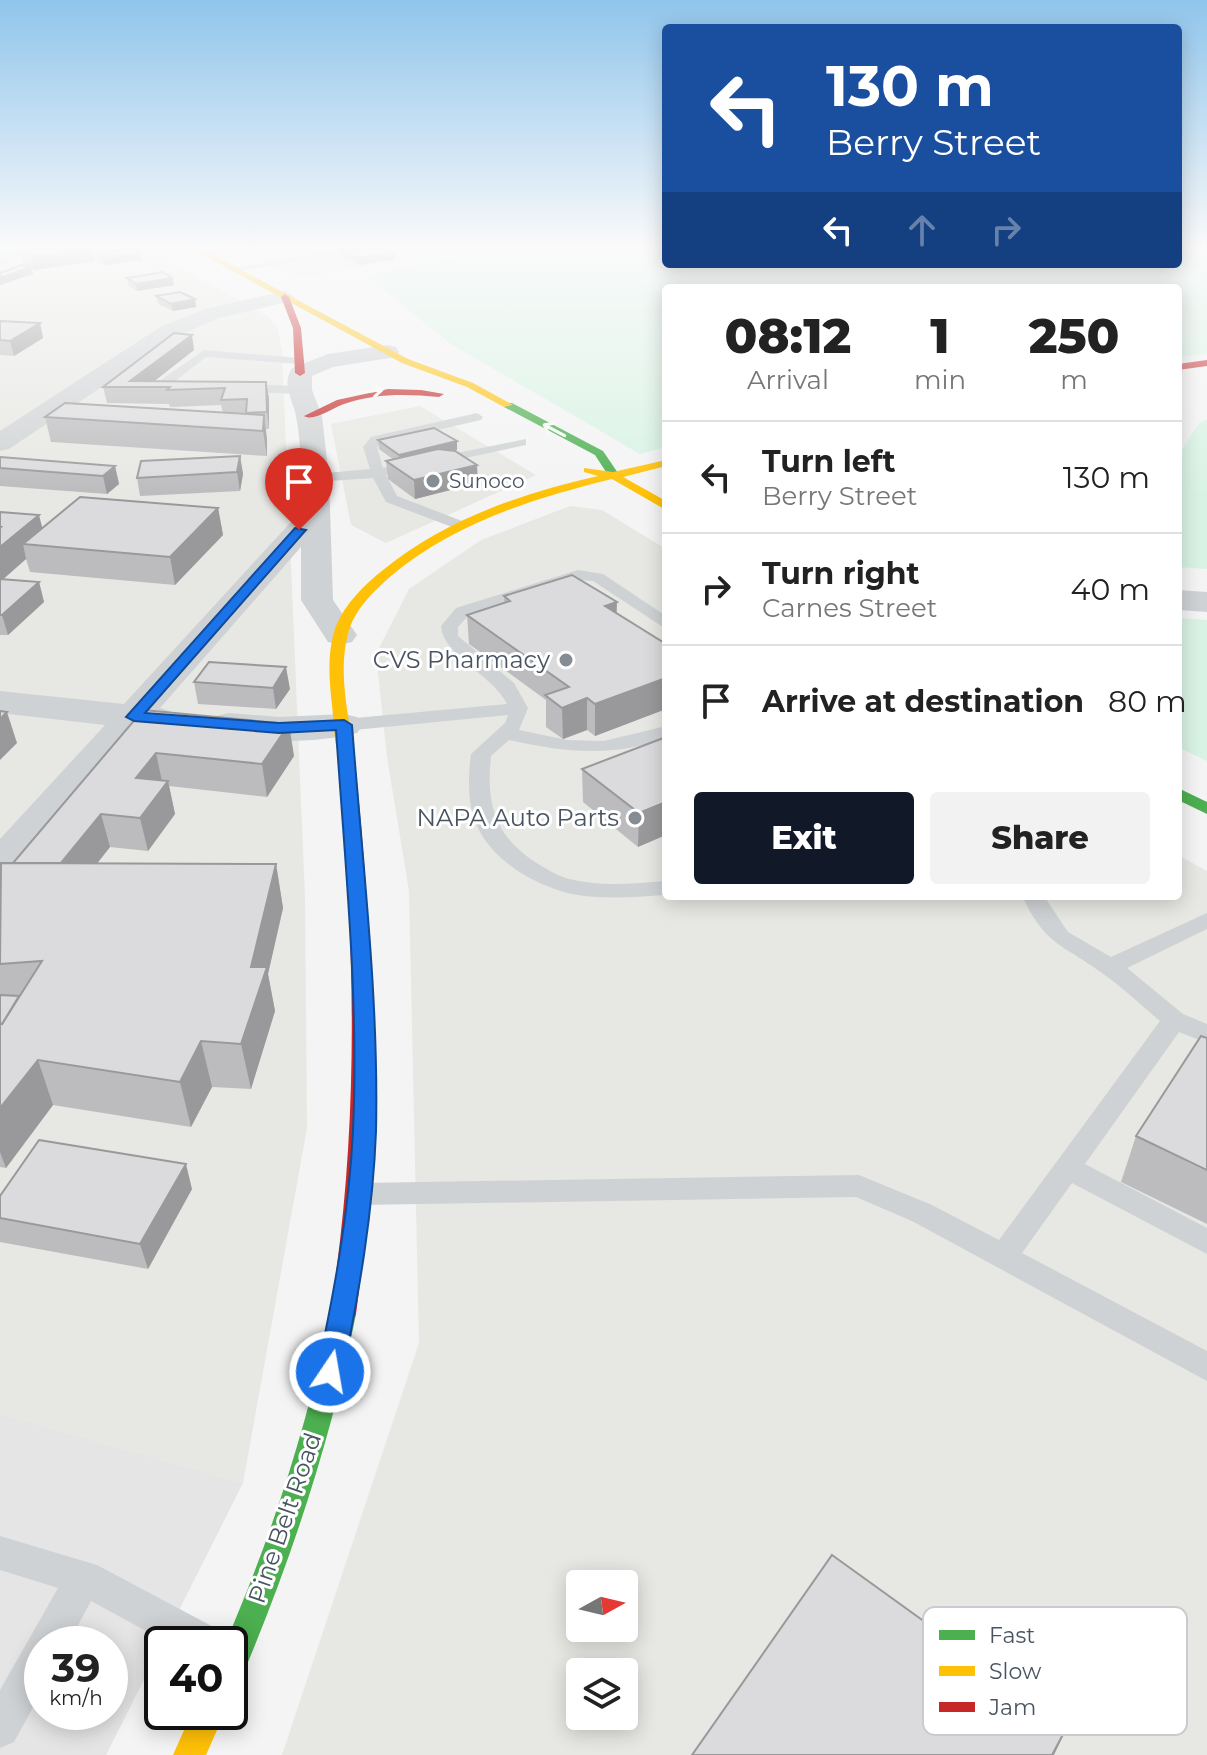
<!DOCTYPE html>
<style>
body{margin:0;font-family:Montserrat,sans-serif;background:#f2f2f2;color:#222;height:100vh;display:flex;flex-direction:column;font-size:30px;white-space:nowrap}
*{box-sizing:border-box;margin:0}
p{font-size:26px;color:#767676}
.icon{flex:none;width:44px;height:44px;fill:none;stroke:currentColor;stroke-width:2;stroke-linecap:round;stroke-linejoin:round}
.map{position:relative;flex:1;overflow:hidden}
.details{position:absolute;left:662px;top:284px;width:520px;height:616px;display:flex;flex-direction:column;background:#fff;border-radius:8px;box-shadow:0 4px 20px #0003}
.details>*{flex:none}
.guide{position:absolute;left:662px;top:24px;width:520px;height:244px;border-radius:8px;box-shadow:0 4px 20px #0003;background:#1a4fa0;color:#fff;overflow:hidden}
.needle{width:52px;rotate:82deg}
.controls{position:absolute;left:566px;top:1570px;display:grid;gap:16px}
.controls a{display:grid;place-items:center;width:72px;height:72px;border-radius:8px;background:#fff;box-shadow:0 4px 20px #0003;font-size:40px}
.speed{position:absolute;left:24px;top:1626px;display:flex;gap:16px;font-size:40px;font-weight:700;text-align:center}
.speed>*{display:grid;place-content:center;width:104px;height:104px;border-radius:50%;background:#fff;box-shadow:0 4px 20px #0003;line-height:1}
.speed small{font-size:20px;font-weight:400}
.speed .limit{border:4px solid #111;border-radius:12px;background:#fff;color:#111}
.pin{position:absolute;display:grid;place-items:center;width:68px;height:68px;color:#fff;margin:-82px -34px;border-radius:50% 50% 50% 0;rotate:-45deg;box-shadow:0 0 8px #0007}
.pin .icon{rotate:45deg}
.me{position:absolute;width:88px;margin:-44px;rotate:12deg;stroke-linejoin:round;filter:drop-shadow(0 0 6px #0008)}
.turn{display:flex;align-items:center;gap:28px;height:168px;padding:0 32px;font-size:36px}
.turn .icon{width:104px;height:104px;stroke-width:2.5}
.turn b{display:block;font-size:56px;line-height:68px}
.lanes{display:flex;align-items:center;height:76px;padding:0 32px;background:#0003;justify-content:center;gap:40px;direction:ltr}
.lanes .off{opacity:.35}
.eta{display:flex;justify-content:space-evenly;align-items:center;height:136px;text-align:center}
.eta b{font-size:48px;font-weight:800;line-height:56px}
.primary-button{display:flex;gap:16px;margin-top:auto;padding:16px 32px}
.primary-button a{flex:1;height:92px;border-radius:8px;background:#111827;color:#fff;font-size:32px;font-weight:800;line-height:92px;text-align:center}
.primary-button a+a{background:#f2f2f2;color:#222}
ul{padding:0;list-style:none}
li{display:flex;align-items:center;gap:24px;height:112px;padding:0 32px;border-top:2px solid #e0e0e0}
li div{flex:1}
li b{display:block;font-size:30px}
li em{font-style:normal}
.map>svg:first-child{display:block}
</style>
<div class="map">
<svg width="1207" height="1755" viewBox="0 0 1207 1755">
<rect width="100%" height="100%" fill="#f4f4f4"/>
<g fill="#e7e7e3" fill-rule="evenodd">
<polygon points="0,249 149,249 269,317 278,328 282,352 305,897 307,1128 243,1483 0,1414"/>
<polygon points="241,249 474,249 299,277"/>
<polygon points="420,406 536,475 386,543 351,525 331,424"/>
<path d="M570,506L602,510L666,549V896H1178V855L1207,871V1755H282L419,1343L409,891L387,757L376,654L409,589L481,540ZM580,1584H624V1628H580ZM580,1672H624V1716H580Z"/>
</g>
<path fill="#e5e5e6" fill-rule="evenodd" d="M0,1414L243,1483L106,1755H0ZM42,1644H110V1712H42Z"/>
<g fill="#d8f3e4">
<polygon points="474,249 666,249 666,264 1178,264 1178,249 1207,249 1207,354 1178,357 1178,288 666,288 666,447 640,454 451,344 365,276 451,258"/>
<polygon points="1207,420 1207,569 1178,567 1178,455 1200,422"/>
<polygon points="1178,618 1207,620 1207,761 1178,747"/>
</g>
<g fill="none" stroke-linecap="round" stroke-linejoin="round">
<g fill="#cfd2d4" fill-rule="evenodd">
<polygon points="344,249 369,249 233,272 228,269"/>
<polygon points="204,350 299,358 305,361 299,364 206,357 174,382 187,383 187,389 158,388 158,382"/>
<polygon points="237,384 300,386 306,390 300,394 233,391 233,385"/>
<polygon points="477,413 483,417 481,420 381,443 377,447 383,468 526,439 526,445 386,475 397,496 462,521 462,527 452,527 386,502 373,478 315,482 308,478 315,474 370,469 363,447 371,437"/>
<path d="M578,570L603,574L666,616V629L593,581L579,580L468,616L458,627V636L514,683L528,708L519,730L567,740L604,741L666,726V738C612,758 564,752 509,740L491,756C486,803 494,835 535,862C547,869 560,878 574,880C603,887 636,883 666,881V895C635,897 603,900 572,894C537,886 494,862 478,828C467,807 468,777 471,754L505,723L508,715L344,731L335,725L344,719L507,704C493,675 443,656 441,626L456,608Z"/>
<path d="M1022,896H1044L1068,932L1111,957L1207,913V929L1127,968L1183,1014L1207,1024V1043L1179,1032L1085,1164L1207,1228V1254L1072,1183L1022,1253L1207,1351V1381L912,1221L856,1197L362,1205L352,1202L348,1194L352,1186L362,1183L859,1175L932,1205L999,1240L1160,1021C1141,1005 1122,987 1102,973C1061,943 1046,946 1022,896Z"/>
<polygon points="0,1536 97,1565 221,1631 227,1644 170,1644 91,1601 68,1644 42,1644 42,1691 14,1742 0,1748 0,1690 58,1588 0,1570"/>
</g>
<g fill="#cfd2d4" fill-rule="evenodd">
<polygon points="9,249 33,249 0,267 0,254"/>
<polygon points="285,291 295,297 292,301 219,318 178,336 9,449 0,451 0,431 162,326 205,309"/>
<path d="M388,345L396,347L399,352L396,357L333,367L312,376V390L322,416L329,478L333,600L357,635L352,642L340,645L328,642L301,600V547L160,708L170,711L176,719L170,727L157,730L142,729L15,874L0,878V839L105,725L0,713V691L124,704L301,511C301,480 302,447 296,416C293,400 281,384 292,368L328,354Z"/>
<polygon points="1178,590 1207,592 1207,612 1178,610"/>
<path d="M229,713L279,717L344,714L357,717L363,725L357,733C314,744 259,743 216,732L210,724L216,716Z"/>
</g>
<g fill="#4caf50" fill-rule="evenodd">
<polygon points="504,403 512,403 603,451 620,476 610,478 595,455 504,407"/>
<polygon points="1178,788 1207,802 1207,814 1178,800"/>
<path d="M343,1303L352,1306L356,1314C331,1441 291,1560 241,1679L230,1684V1644H225C271,1537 307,1428 330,1314L334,1306Z"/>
</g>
<g fill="#ffc107" fill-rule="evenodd">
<polygon points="192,249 202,249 408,359 473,383 513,405 504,407 467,387 402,363"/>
<path d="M666,460V466L623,477L666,501V510L612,479C531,499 455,523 391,576C373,592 354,610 348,634C337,675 350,720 355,761L353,764H341C334,748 334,723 332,705C329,679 327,651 336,626C345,604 364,585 383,570C446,519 520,494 598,476L584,472V468L613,472Z"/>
<polygon points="192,1712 225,1712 206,1755 173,1755"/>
</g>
<g fill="#c62828" fill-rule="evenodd">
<polygon points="285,294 289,297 301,328 305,373 300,376 295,373 293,328 281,297"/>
<polygon points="1207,360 1207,366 1178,370 1178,364"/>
<path d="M388,389L421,390L444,394L439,397C407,394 375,393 344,404C332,408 314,422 304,416L337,400Z"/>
<path d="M347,756L355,761C374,950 382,1125 356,1314L352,1322L343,1325L334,1322L330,1314C360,1126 355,950 339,761Z"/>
</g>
</g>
<g fill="#bcbcbe">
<polygon points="20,250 95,261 34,270 32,269 33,274 28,266 23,263"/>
<polygon points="341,250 394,259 359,265 341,257"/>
<polygon points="96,254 142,260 104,265 98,261"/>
<polygon points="127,278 172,278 174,285 137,291 128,285"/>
<polygon points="156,296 195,299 196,307 173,311 158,304"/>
<polygon points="0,321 40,323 43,338 14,356 0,355"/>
<polygon points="194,350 154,381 266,382 269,399 269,429 266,429 267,440 267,456 51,442 45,417 223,413 221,405 170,407 169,404 107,403 103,387"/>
<polygon points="378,440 457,450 454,451 478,483 415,499 388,479 386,461 394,460 379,449"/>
<polygon points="240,456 243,474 240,491 140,496 137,478"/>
<polygon points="0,457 115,466 119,484 107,494 0,486"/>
<polygon points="218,508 223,535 175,585 30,572 26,559 3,579 39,582 44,602 8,635 0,635 0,512 43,528"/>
<polygon points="504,596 616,613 666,644 666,709 595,736 587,730 563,739 546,727 546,700 469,644 467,615 504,603"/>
<polygon points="194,682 290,689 276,709 198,704"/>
<polygon points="143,710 294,756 267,797 169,786 175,814 148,851 110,847 97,863 276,864 283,908 268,974 275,1011 251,1089 212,1087 191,1127 53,1105 6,1168 0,1167 0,864 13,863"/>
<polygon points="666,737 638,847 583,802 582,769"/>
<polygon points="1207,1038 1207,1224 1121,1182 1136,1136"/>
<polygon points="192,1189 148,1269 0,1242 0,1218"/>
</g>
<g fill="#99999b">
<polygon points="82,249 93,249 95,261 34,270 31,257"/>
<polygon points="141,253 142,260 104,265 103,258"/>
<polygon points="394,253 394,259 359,265 358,258"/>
<polygon points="31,267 33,274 0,285 0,278"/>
<polygon points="172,278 174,285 137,291 136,284"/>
<polygon points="195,299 196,307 173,311 171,304"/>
<polygon points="40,323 43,338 14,356 10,341"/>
<polygon points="192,335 194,350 147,387 130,381"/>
<polygon points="266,382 269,399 269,429 267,412"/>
<polygon points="264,415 267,440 267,456 263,431"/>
<polygon points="457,441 457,450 400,464 399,455"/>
<polygon points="240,456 243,474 240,491 237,472"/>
<polygon points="477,465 478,483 415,499 414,480"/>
<polygon points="115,466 119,484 107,494 103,476"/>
<polygon points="218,508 223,535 175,585 170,557"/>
<polygon points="39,515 46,542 23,544 26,559 0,582 0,547"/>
<polygon points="39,582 44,602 8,635 2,615"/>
<polygon points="617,602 616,632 605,606"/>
<polygon points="286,667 290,689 276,709 273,688"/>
<polygon points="666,678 666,709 595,736 595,704"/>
<polygon points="587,698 587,730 563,739 562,708"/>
<polygon points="7,712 17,743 0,760 0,719"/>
<polygon points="289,724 294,756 267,797 262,764"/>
<polygon points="156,753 163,786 136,778"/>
<polygon points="168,781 175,814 148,851 140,818"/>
<polygon points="666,802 666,835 638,847 639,813"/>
<polygon points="101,814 110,847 67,902 58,868"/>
<polygon points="276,864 283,908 268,974 275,1011 251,1089 241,1044 251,967"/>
<polygon points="201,1041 212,1087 191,1127 180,1082"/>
<polygon points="38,1060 53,1105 6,1168 0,1152 0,1108"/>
<polygon points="186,1164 192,1189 148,1269 140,1244"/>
<polygon points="1068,1725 1054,1755 1052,1755"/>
</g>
<g fill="#dbdbdd" stroke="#99999b" stroke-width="2">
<polygon points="82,249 31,257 20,250 24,249"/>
<polygon points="129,249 135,249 141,253 103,258 96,254"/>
<polygon points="346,249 386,249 394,253 358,258 341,250"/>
<polygon points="21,265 31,267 0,278 0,273"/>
<polygon points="163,272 172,278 136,284 127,278"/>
<polygon points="180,292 195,299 171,304 156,296"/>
<polygon points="0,321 40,323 10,341 0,340"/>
<polygon points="174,333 192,335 130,381 266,382 267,412 246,413 247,399 221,400 225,388 167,390 170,387 103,387"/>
<polygon points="65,403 264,415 263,431 45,417"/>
<polygon points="434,428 457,441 399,455 378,440"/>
<polygon points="438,449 455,451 477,465 414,480 386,461"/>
<polygon points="240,456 237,472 137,478 141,461"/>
<polygon points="0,457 115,466 103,476 0,468"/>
<polygon points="80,497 218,508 170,557 23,544"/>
<polygon points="0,512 39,515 0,547 0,528 1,527 0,527"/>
<polygon points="572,575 617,602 605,606 666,644 666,678 595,704 587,698 562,708 545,695 569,687 467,615 510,601 504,596"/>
<polygon points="0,579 39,582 2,615 0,615"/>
<polygon points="209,662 286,667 273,688 194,682"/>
<polygon points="143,710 289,724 262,764 156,753 136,778 168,781 140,818 101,814 61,863 13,863"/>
<polygon points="0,711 7,712 0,719"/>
<polygon points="666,737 666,802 639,813 582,769"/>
<polygon points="1,863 276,864 251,967 267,967 241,1044 201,1041 180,1082 38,1060 0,1108 0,1023 2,1024 42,961 0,964"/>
<polygon points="0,995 19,996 2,1024 0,1023"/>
<polygon points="1201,1036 1207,1038 1207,1170 1136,1136"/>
<polygon points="39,1140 186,1164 140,1244 0,1218 0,1196"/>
<polygon points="832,1555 1068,1725 1052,1755 692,1755"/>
</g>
<defs><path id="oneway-shaft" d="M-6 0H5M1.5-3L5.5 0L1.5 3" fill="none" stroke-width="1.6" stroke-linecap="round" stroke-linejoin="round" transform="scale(2)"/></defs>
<g stroke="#f6fbf6">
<use href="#oneway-shaft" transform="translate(371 391) rotate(-6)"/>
<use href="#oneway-shaft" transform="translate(554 430) rotate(-152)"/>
</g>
<linearGradient id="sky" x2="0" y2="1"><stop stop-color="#90c5ec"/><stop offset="0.5" stop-color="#fafafa"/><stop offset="1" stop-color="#fafafa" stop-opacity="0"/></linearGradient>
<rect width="1207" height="495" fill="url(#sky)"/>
<path fill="#1a73e8" stroke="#114b97" stroke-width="2" d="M295,528L306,530L145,713L279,723L344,720L352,725C362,860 379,996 376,1131C373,1213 359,1292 343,1372L339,1380L330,1384L321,1380L317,1372C334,1293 349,1213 353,1131C359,998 345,863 336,730L279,733L134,721L126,717Z"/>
<g fill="#858c94" stroke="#fff" stroke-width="3">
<circle cx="433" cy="481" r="8"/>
<circle cx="566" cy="660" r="8"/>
<circle cx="635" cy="818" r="8"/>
</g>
<g text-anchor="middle" stroke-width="6" stroke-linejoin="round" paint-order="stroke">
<g font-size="20" fill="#495461" stroke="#fff" text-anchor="start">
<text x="449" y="488">Sunoco</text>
</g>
<g font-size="24" fill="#495461" stroke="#fff" text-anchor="end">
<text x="550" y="668">CVS Pharmacy</text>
<text x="619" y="826">NAPA Auto Parts</text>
</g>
<g font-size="24" fill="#495461" stroke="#fff">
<text transform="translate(285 1518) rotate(-71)" y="8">Pine Belt Road</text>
</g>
</g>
<rect x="923" y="1607" width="264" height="128" rx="12" fill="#fff" stroke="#c8ccd0" stroke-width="2"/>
<rect x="939" y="1630" width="36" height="10" fill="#4caf50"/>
<rect x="939" y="1666" width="36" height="10" fill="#ffc107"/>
<rect x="939" y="1702" width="36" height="10" fill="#c62828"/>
<g font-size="22" fill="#495461">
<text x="989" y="1643">Fast</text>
<text x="989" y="1679">Slow</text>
<text x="989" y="1715">Jam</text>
</g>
</svg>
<div class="controls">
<a><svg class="needle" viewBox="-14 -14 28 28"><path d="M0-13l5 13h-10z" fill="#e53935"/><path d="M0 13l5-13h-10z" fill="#767676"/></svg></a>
<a><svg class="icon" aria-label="layers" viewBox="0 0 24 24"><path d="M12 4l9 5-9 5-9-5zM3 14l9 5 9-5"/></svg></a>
</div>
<div class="speed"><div>39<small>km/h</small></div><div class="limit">40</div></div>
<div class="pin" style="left:299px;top:530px;background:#d93025"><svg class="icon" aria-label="arrive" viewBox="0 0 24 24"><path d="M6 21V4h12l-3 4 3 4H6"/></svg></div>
<svg class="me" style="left:330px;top:1372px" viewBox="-20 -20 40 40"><circle r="17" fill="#1a73e8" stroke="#fff" stroke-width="3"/><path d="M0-11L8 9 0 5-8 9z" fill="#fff"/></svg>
<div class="guide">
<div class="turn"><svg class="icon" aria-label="left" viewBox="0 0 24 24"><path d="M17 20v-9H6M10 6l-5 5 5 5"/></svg><div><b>130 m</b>Berry Street</div></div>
<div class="lanes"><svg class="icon" aria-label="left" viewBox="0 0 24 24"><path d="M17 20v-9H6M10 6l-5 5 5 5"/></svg><svg class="icon off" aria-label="ahead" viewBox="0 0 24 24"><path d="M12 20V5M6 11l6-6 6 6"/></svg><svg class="icon off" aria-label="right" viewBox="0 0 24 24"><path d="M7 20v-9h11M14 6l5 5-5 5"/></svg></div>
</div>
<section class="details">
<div class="eta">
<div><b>08:12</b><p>Arrival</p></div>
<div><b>1</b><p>min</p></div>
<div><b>250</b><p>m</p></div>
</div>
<ul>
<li><svg class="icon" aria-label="left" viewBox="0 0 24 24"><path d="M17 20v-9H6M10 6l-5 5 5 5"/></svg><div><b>Turn left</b><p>Berry Street</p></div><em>130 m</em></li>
<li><svg class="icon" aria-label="right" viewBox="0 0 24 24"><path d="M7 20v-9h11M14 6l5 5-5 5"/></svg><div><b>Turn right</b><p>Carnes Street</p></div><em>40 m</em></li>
<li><svg class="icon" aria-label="arrive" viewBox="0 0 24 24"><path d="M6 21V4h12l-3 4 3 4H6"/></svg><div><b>Arrive at destination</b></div><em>80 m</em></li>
</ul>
<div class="primary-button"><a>Exit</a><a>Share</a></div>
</section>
</div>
